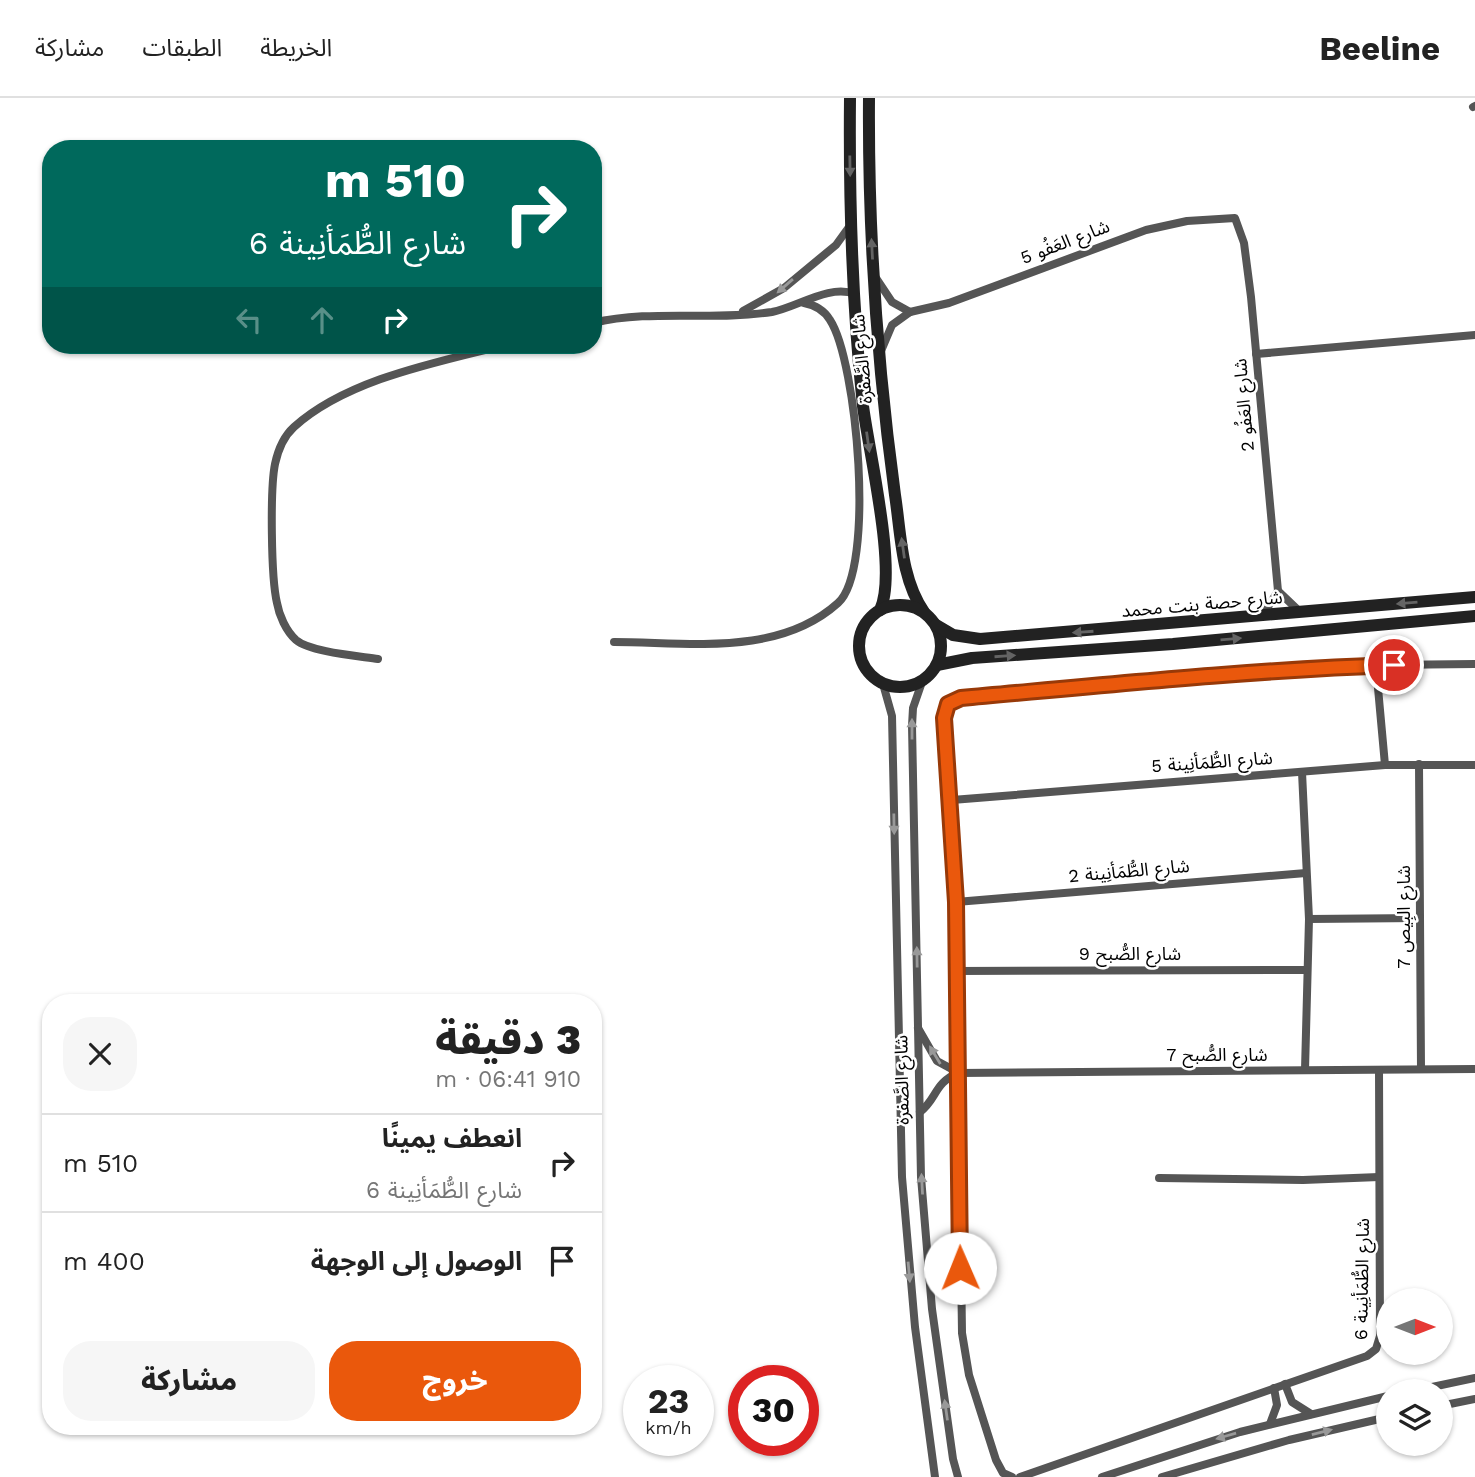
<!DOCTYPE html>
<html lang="ar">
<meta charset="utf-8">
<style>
body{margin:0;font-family:"Work Sans","Noto Sans Arabic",sans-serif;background:#f6f6f6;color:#222;direction:rtl;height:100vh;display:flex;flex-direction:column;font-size:26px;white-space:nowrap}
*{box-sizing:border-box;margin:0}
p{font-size:23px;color:#767676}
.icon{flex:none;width:38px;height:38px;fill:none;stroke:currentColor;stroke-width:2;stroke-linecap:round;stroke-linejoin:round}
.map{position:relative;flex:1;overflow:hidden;direction:ltr}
.panel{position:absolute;left:42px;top:896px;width:560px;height:441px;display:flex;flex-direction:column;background:#fff;border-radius:28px;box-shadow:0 2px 5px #0004;direction:rtl}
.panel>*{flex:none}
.top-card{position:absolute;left:42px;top:42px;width:560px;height:214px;border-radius:28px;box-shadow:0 2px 5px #0004;direction:rtl;background:#00695c;color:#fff;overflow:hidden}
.needle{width:46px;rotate:90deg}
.controls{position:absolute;left:1376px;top:1190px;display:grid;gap:14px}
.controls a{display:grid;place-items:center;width:77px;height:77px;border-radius:50%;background:#fff;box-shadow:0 2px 5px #0004;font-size:35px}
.speed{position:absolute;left:623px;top:1267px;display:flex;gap:14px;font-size:35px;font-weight:700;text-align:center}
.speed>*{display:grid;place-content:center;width:91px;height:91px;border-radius:50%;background:#fff;box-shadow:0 2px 5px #0004;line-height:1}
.speed small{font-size:18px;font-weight:400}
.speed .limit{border:10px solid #d22;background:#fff;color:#111}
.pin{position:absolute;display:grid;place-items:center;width:60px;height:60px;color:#fff;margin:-30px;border:4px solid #fff;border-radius:50%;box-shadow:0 2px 7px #0007}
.me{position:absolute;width:77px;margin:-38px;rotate:359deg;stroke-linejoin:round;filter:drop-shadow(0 0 5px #0008)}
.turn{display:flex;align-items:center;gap:24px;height:147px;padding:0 21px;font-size:32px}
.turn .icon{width:91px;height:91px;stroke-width:2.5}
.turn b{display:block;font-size:49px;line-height:60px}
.lanes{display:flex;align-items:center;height:66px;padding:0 21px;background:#0003;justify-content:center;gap:35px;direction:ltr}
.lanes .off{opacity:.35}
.round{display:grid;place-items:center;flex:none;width:74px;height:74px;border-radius:28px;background:#f6f6f6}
.overview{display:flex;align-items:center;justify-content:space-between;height:119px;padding:0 21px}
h1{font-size:42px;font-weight:800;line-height:52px}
.cta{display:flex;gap:14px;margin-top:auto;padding:14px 21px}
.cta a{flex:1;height:80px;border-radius:28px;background:#ea580c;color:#fff;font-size:28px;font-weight:800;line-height:80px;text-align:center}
.cta a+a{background:#f6f6f6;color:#222}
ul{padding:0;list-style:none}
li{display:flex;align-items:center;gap:21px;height:98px;padding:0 21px;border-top:2px solid #e0e0e0}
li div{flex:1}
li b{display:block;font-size:26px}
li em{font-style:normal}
header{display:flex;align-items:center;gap:42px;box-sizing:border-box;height:98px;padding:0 35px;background:#fff;border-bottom:2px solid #e0e0e0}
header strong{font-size:33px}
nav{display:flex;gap:38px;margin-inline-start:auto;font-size:24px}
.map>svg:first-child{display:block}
</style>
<header>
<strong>Beeline</strong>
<nav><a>الخريطة</a><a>الطبقات</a><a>مشاركة</a></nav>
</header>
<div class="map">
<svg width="1475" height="1379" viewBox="0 0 1475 1379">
<rect width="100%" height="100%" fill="#fff"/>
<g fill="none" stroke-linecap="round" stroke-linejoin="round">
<g stroke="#555" stroke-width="8">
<polyline points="1473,9 1475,8"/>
<polyline points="876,180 892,204 910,214"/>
<polyline points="743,213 784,190 836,147 849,129"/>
<path d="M593,225C652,211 712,223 772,214C798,209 829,186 855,196"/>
<polyline points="881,253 892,227 910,214 949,205 1146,132 1187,123 1235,120 1244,145 1251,199 1278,493 1263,517"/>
<polyline points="1256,256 1475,237"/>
<polyline points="1278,493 1299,513"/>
<path d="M614,544C689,544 778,559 838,505C876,471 857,263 830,222C824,212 815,207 804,205"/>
<path d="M378,561C359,558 310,554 296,542C286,533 279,517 277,505C271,480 270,391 275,366C278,352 283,339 294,329C347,281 438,264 505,247"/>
<polyline points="1376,568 1385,667"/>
<polyline points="922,584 913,610 912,628 921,1079 932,1211 953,1361 958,1379"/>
<polyline points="883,586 892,618 902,1079 915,1229 935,1379"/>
<polyline points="1419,666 1421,971"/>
<polyline points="1302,674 1309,821 1305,972"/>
<polyline points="952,702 1385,667 1475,667"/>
<polyline points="956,804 1306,775"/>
<polyline points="1309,821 1420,820"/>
<polyline points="956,873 1305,872"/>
<polyline points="918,930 937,963 959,975 1475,971"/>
<path d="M920,1014C937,1001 934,985 958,975"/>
<polyline points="1159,1080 1303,1082 1379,1079"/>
<polyline points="1285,1286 1292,1304 1311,1316"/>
<polyline points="1413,1293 1475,1280"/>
<polyline points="1440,1308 1475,1301"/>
<polyline points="1270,1326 1277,1307 1274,1290"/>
<path d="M1012,1379L1003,1375L996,1362L969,1277L962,1235L956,804L944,620L946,609L961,600C1132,585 1303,566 1475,566"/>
<polyline points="1020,1379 1367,1258 1376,1251 1380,1238 1379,972"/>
<polyline points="1102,1379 1240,1334 1388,1298"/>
<polyline points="1162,1379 1289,1342 1388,1319"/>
</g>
<g stroke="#222" stroke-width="12">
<path d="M850,0C849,102 852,206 863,308C869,355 898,475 880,512"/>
<path d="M869,0C868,133 877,265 895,397C901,436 901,481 924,514"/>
<circle cx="900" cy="548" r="41"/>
<polyline points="936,527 953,537 980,541 1475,499"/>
<polyline points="937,567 972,560 1173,546 1475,518"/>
</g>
</g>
<defs><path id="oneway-solid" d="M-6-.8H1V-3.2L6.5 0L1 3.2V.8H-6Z" transform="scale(1.75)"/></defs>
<g fill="#646464">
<use href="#oneway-solid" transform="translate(850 68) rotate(89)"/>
<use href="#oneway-solid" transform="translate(872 151) rotate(-93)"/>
<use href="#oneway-solid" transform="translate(868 344) rotate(82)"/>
<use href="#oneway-solid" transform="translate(903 450) rotate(-98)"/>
<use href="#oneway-solid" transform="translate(1407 505) rotate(175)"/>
<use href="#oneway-solid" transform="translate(1083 534) rotate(176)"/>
<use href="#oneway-solid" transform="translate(1231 541) rotate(-5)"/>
<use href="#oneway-solid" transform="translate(1005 558) rotate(-4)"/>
</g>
<g fill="#999">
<use href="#oneway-solid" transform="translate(785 188) rotate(139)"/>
<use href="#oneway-solid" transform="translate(912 631) rotate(-90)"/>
<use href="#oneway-solid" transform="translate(894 726) rotate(89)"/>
<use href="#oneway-solid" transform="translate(917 859) rotate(-91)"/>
<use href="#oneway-solid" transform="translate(935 957) rotate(-121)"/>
<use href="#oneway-solid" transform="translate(922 1086) rotate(-93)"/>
<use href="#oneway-solid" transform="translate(909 1174) rotate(85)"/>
<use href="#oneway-solid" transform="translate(946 1312) rotate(-98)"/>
<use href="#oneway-solid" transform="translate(1322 1334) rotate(-14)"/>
<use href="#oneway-solid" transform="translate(1226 1338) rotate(164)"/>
</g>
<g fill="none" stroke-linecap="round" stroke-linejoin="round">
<defs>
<path id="route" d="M960,1170L956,804L944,620L948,606L961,600C1105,587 1250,572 1394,567"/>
</defs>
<use href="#route" stroke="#983908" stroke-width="18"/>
<use href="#route" stroke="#ea580c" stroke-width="12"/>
</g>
<g text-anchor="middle" stroke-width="5" stroke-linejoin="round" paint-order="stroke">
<g font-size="18" fill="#000" stroke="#fff">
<text transform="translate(1065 144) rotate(-21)" y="6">شارع العَفُو 5</text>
<text transform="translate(862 261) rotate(-95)" y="6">شارع الصَّفرة</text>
<text transform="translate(1244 307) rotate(-95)" y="6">شارع العَفُو 2</text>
<text transform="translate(1202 506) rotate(-5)" y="6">شارع حصة بنت محمد</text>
<text transform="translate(1212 664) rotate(-4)" y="6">شارع الطُّمَأنِينة 5</text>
<text transform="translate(1129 773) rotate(-5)" y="6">شارع الطُّمَأنِينة 2</text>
<text transform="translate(1404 819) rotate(-90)" y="6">شارع البِيص 7</text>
<text x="1130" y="862">شارع الصُّبح 9</text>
<text x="1217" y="963">شارع الصُّبح 7</text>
<text transform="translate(902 982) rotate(-91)" y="6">شارع الصَّفرة</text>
<text transform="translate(1362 1181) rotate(-89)" y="6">شارع الطُّمَأنِينة 6</text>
</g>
</g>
</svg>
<div class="controls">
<a><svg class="needle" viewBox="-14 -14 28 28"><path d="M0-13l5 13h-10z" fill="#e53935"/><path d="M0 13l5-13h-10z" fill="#767676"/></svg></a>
<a><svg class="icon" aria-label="layers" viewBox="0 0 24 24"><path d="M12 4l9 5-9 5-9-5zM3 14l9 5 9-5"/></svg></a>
</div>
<div class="speed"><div>23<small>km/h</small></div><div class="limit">30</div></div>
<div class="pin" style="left:1394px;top:567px;background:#d93025"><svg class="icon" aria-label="arrive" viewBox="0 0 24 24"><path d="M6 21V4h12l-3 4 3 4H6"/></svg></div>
<svg class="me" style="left:960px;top:1170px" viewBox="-20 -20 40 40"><circle r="19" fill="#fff"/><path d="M0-13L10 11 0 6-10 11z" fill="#ea580c"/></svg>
<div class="top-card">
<div class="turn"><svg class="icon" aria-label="right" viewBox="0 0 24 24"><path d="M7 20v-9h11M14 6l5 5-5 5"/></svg><div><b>510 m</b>شارع الطُّمَأنِينة 6</div></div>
<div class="lanes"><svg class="icon off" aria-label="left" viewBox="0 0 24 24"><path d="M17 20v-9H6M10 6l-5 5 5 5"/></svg><svg class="icon off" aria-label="ahead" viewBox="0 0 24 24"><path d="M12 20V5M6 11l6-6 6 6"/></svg><svg class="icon" aria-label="right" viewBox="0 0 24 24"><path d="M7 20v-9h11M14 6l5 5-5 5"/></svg></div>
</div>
<section class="panel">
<div class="overview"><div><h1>3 دقيقة</h1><p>910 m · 06:41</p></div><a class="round"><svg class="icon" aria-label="close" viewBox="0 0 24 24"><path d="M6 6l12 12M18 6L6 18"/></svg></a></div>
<ul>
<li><svg class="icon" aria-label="right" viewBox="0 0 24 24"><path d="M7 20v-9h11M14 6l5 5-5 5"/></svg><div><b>انعطف يمينًا</b><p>شارع الطُّمَأنِينة 6</p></div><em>510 m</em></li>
<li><svg class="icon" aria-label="arrive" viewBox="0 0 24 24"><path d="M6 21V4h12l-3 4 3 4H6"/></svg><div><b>الوصول إلى الوجهة</b></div><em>400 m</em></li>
</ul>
<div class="cta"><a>خروج</a><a>مشاركة</a></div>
</section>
</div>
